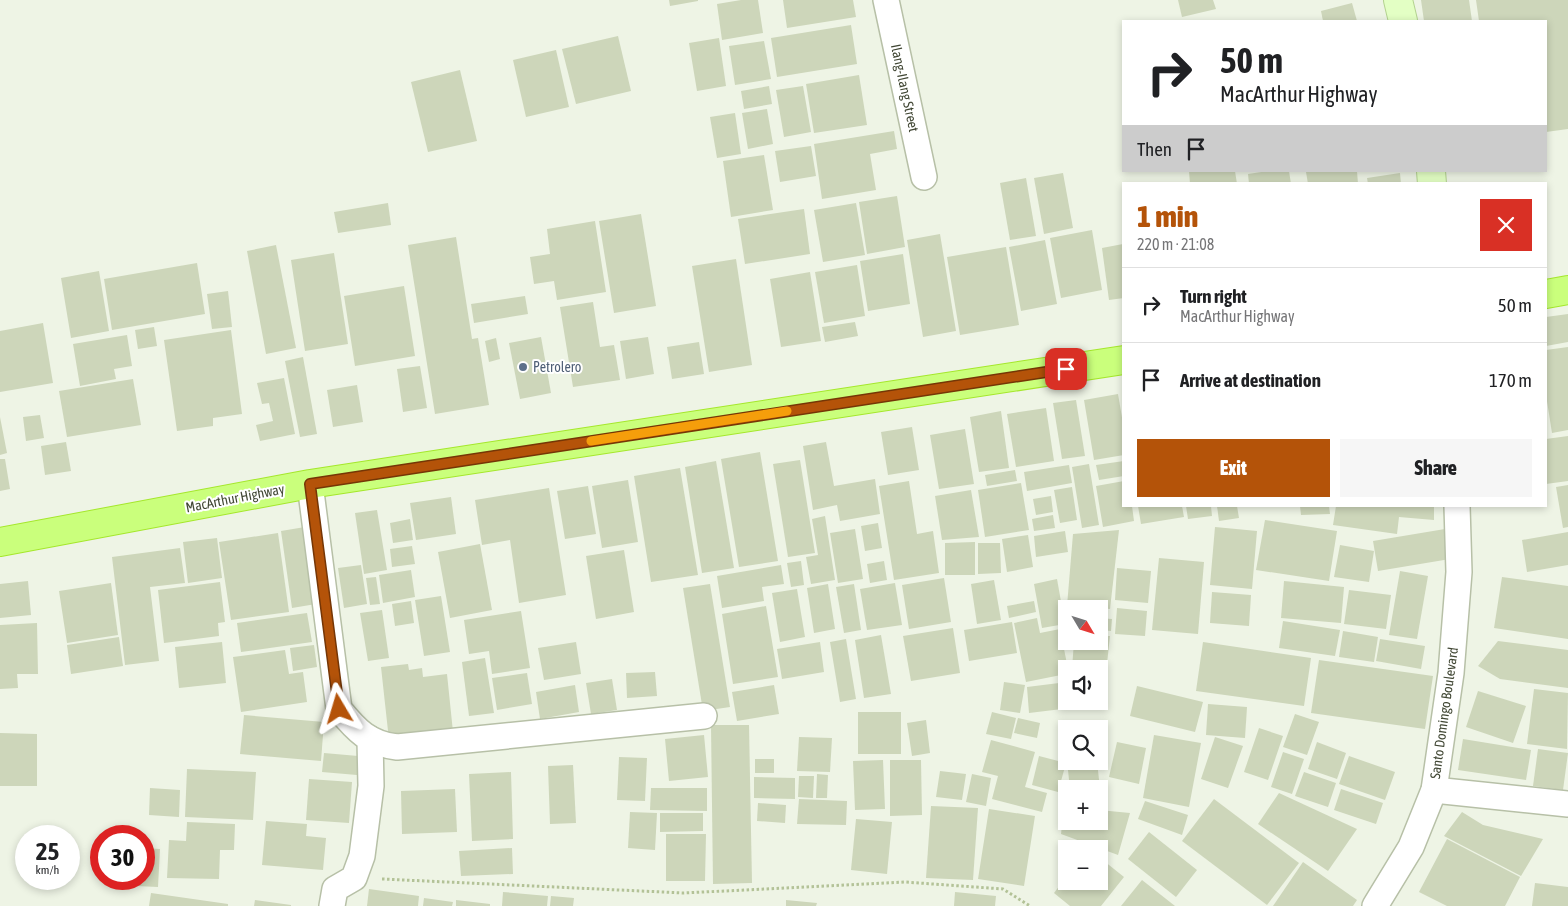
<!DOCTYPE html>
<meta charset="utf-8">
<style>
body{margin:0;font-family:"Asap Condensed",sans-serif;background:#f6f6f6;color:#202124;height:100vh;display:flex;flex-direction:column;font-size:19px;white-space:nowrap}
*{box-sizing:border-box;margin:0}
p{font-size:16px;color:#757577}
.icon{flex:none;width:28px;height:28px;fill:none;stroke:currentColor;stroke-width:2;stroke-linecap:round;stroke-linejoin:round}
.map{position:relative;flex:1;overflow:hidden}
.drawer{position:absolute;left:1122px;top:182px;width:425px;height:325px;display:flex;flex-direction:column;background:#fff;border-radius:0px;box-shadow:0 2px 8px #0003}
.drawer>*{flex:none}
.banner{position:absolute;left:1122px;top:20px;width:425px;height:152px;border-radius:0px;box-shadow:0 2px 8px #0003;background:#fff;color:#202124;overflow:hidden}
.needle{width:32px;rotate:128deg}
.controls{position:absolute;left:1058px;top:600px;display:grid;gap:10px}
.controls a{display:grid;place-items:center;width:50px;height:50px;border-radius:0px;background:#fff;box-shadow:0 2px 8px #0003;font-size:25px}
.speed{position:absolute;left:15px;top:825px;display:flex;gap:10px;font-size:25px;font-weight:700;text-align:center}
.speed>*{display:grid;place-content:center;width:65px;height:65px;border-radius:50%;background:#fff;box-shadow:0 2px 8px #0003;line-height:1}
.speed small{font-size:12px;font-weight:400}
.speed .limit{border:8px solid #d22;background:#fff;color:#111}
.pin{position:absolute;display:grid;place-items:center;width:42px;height:42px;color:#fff;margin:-21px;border-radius:10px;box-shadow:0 2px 8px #0006}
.me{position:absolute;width:55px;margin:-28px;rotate:353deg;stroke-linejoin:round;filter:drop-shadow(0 0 4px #0008)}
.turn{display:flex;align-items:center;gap:18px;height:105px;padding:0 15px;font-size:22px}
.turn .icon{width:65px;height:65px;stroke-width:2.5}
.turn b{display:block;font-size:35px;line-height:42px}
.then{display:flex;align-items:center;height:48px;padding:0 15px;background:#0003;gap:10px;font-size:19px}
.round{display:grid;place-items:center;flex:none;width:52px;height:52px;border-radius:0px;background:#f6f6f6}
.overview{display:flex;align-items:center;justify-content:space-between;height:85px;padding:0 15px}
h1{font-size:30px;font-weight:800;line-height:38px;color:#b45309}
.action{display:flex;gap:10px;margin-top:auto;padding:10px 15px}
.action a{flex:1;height:58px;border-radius:0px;background:#b45309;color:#fff;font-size:20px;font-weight:800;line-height:58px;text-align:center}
.action a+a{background:#f6f6f6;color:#202124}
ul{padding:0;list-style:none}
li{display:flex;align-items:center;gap:15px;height:75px;padding:0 15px;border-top:1px solid #e0e0e0}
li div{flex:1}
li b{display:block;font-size:19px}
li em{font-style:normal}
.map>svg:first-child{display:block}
</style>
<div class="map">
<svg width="1568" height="906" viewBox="0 0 1568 906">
<rect width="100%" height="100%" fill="#eef4e5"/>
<g fill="#cdd6ba">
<polygon points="669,0 698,0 698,1 670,6"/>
<polygon points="741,0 758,0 763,33 722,40 717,4"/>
<polygon points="783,0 853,0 856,17 787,28"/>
<polygon points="1178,0 1213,0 1216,9 1182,17"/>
<polygon points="1421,0 1469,0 1472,21 1424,21"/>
<polygon points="1476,0 1568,0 1568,129 1546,132 1546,21 1479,21"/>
<polygon points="1352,3 1357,21 1323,21 1321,11"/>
<polygon points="851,25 857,64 777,77 771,38"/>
<polygon points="618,36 631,91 576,104 562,49"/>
<polygon points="719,38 726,86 697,91 689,43"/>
<polygon points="764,41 771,79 735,85 729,46"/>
<polygon points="556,50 569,107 526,117 513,60"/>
<polygon points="460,70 477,141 428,152 411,82"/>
<polygon points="859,75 867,125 814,133 806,84"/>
<polygon points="769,86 772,104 744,109 741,91"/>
<polygon points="803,86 811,132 784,137 776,90"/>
<polygon points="767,109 773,144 748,149 742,113"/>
<polygon points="735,113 741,154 717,158 710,117"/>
<polygon points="894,131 897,149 870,154 876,190 822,199 814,144"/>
<polygon points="811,146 816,176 780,182 775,151"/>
<polygon points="764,155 773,210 731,217 723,161"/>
<polygon points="1189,171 1235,171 1237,184 1190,184"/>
<polygon points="1268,171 1289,171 1291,184 1249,184 1248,174"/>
<polygon points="1357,171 1358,184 1308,184 1306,172"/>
<polygon points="1063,173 1073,228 1044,234 1034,178"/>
<polygon points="1400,173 1401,184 1368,184 1367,178"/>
<polygon points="1026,178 1036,236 1010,240 1000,183"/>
<polygon points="897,196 905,247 867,254 859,202"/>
<polygon points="388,203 391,225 338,233 334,212"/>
<polygon points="856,203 865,255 823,262 814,210"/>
<polygon points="804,209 810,254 745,264 738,219"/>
<polygon points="641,214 656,306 614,313 599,221"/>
<polygon points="595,221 606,292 557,300 554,281 534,284 530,257 550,254 547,229"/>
<polygon points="1092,230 1102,290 1061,298 1050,238"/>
<polygon points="940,234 956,331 923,337 907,240"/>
<polygon points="456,237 472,339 478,338 489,405 435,414 408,245"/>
<polygon points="1045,240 1057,304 1021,311 1009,247"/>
<polygon points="1123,244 1124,298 1109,300 1102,248"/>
<polygon points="276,245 296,348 266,354 247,251"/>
<polygon points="1006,247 1019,325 960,335 947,257"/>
<polygon points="334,253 348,344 305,351 291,260"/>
<polygon points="903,254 910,304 868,311 860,261"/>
<polygon points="736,259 752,365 709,372 692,266"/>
<polygon points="197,263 205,314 112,330 104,279"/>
<polygon points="857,265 865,316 824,323 815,272"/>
<polygon points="99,271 109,331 71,338 61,278"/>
<polygon points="810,272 821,341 781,347 770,279"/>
<polygon points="404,286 415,356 355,366 344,296"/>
<polygon points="228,291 232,327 212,329 207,294"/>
<polygon points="525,296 528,314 474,323 471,304"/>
<polygon points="593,302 600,347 614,345 620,380 573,387 560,307"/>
<polygon points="1568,314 1568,342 1546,346 1546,317"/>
<polygon points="855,322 858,336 825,342 822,327"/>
<polygon points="43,323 53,383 0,392 0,331"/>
<polygon points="154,327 157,346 138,349 135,330"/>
<polygon points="231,330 242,414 213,418 213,426 177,431 164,340"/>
<polygon points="127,335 132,366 114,369 116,379 80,386 73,344"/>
<polygon points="541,337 551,393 520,399 509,343"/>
<polygon points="648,337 654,374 626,379 620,341"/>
<polygon points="496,338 500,359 489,362 485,341"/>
<polygon points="699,342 704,374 672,379 667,347"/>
<polygon points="1568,347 1568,430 1552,433 1546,395 1546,350"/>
<polygon points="303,357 317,434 300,437 285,361"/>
<polygon points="420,366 427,408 403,412 397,369"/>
<polygon points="284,378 295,434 260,441 256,425 273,421 269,403 262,404 257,383"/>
<polygon points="133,379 141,425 67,437 59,391"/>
<polygon points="357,385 363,422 333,427 327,390"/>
<polygon points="1118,394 1124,429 1124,455 1094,460 1084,400"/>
<polygon points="1076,400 1085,456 1062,459 1053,403"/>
<polygon points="1046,408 1054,461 1016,467 1007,414"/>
<polygon points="1001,411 1009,468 979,472 970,417"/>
<polygon points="40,415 44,438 26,441 23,417"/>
<polygon points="0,417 7,453 0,455"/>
<polygon points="912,427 919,470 888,475 881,432"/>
<polygon points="965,429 974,484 939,489 930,435"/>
<polygon points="1568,436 1568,481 1546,484 1546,439"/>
<polygon points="66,442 71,471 45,475 41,446"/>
<polygon points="826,442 834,486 875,479 880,514 840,521 837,505 813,510 803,446"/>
<polygon points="760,452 778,561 739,567 721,459"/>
<polygon points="0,459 5,459 10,489 0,491"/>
<polygon points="800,460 815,553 788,557 773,464"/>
<polygon points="716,461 734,568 702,573 685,467"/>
<polygon points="1124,461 1124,476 1099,480 1096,465"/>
<polygon points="1089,464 1099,525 1082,528 1072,467"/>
<polygon points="1069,465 1072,483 1027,491 1024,472"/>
<polygon points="680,468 698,575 651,582 634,476"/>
<polygon points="1015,470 1017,481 987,486 985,475"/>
<polygon points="628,480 638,542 602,548 592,486"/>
<polygon points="909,481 917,534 933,531 939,573 894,580 879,486"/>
<polygon points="1124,481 1124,506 1132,506 1134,521 1103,527 1096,486"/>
<polygon points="1021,483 1029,530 985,537 978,490"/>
<polygon points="1568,485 1568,527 1563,528 1556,487"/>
<polygon points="588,486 596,534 565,539 557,491"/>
<polygon points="1072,487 1077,520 1060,523 1054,490"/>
<polygon points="549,488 566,595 519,603 510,540 482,545 475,500"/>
<polygon points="971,490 979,537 942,540 935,496"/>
<polygon points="1051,496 1053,512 1036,515 1033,499"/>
<polygon points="451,497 456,534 416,540 410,503"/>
<polygon points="1138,506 1182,506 1184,517 1141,524"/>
<polygon points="1186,506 1211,506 1212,516 1188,519"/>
<polygon points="1217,506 1237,506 1239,518 1219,521"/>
<polygon points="1300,506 1329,506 1330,514 1301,515"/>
<polygon points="1336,506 1434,506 1434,520 1399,517 1397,534 1333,525"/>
<polygon points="377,510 387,570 364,574 355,513"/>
<polygon points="1053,515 1055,528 1034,531 1032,519"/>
<polygon points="825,516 835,580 811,584 806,557 818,555 812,519"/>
<polygon points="410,519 413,540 393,543 390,523"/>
<polygon points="1265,520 1337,531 1329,581 1256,570"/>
<polygon points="878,523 882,548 865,551 861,526"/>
<polygon points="305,527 316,604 292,608 281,531"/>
<polygon points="1215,527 1257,531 1252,589 1210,585"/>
<polygon points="1451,528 1456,558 1378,571 1373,541"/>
<polygon points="855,529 863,579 838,583 830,533"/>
<polygon points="1119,530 1110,609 1067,606 1073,534"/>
<polygon points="1065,531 1068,552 1036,557 1034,536"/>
<polygon points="1568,532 1568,565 1527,572 1522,540"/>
<polygon points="278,533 289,612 231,620 219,542"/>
<polygon points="1028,535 1033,567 1007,572 1002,539"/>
<polygon points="217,538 222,578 188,583 183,542"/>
<polygon points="975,542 975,575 945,575 945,543"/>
<polygon points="978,543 1000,543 1001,573 978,574"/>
<polygon points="480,544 492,610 450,618 438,552"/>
<polygon points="1340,545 1374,551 1369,582 1334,577"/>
<polygon points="412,546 415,564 392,567 390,549"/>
<polygon points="180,548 185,583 150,587 159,661 125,665 112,557"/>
<polygon points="624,550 634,612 596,619 586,556"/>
<polygon points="1159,558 1204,562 1198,634 1152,630"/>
<polygon points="801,561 804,585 791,587 787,563"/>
<polygon points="884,561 887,580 870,583 867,564"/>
<polygon points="361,565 367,604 344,608 338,568"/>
<polygon points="781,565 784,584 762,587 764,601 722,608 717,576"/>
<polygon points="1117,568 1151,571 1148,603 1115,600"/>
<polygon points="411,570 415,597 383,603 379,575"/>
<polygon points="1400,571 1428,576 1417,639 1389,635"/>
<polygon points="376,577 380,604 370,605 366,578"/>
<polygon points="1502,577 1568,586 1568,639 1494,628"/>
<polygon points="944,578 951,622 909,629 902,585"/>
<polygon points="1057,579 1065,624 1042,628 1034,584"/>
<polygon points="994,580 1001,620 977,624 971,584"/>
<polygon points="28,581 31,615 0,618 0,584"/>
<polygon points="1284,581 1344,587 1341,623 1281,618"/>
<polygon points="220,582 225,622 218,623 219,636 164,643 158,590"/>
<polygon points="111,583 118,635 67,643 59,591"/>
<polygon points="895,583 902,625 867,630 860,589"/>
<polygon points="710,584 730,707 703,711 683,588"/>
<polygon points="828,584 835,629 814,633 807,588"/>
<polygon points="854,584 861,630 844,633 836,587"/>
<polygon points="797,589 805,637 780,642 772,593"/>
<polygon points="1349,590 1391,595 1386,629 1344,624"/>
<polygon points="1212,592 1251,595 1249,626 1210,623"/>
<polygon points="441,596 450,652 424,656 415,600"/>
<polygon points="411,601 414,623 395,626 392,604"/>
<polygon points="1034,601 1036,612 1009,618 1007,606"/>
<polygon points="766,606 778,677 733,684 722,614"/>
<polygon points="1117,608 1147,611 1145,636 1115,634"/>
<polygon points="382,610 389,658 368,661 360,613"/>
<polygon points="521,611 530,668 492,674 489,651 469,654 464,620"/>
<polygon points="307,613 312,642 241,652 237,623"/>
<polygon points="1037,618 1040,633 1060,629 1068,669 1066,669 1066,674 1026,682 1014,623"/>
<polygon points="1099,618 1112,619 1111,631 1099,630"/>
<polygon points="1283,621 1340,630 1335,656 1279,648"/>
<polygon points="1012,622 1017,653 969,661 964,630"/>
<polygon points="37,623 38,674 17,674 18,688 0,689 0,625"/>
<polygon points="953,628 960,673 911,681 903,636"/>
<polygon points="1343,631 1378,637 1374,662 1339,657"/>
<polygon points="881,635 891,694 864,698 855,640"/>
<polygon points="1099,636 1110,636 1106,673 1099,672 1099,669 1072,669 1074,641 1099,641"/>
<polygon points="119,637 123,666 71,674 67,645"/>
<polygon points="846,639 856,699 840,702 830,642"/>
<polygon points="1380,639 1425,646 1421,669 1376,661"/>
<polygon points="1498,641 1568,650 1568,688 1500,679 1478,666"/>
<polygon points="222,642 226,683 179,688 175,647"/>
<polygon points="576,642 581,674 544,680 538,648"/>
<polygon points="820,642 824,672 782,679 777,649"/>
<polygon points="1203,642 1311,658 1304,706 1196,691"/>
<polygon points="314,645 317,667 293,671 290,648"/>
<polygon points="285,650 289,674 303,672 307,702 241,712 233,657"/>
<polygon points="485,658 494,713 469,716 462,662"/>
<polygon points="1319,660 1433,676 1425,729 1311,713"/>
<polygon points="408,664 409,670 422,668 423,677 447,674 453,732 389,740 381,667"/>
<polygon points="655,672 657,696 627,698 626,673"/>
<polygon points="527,673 532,704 497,710 492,678"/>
<polygon points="612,679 617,710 591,714 586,683"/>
<polygon points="1004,682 1025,685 1020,713 1000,710"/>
<polygon points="1059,683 1062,709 1029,713 1027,687"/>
<polygon points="575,685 579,712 540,719 536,692"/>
<polygon points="774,685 779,714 737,721 732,692"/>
<polygon points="1137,686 1203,702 1195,732 1130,716"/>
<polygon points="1534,689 1568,693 1567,749 1527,744"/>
<polygon points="1478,691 1526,706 1513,743 1466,727"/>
<polygon points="1208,704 1247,707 1245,738 1206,735"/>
<rect x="858" y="712" width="43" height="42"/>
<polygon points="992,712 1016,718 1011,739 986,734"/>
<polygon points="1295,714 1319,722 1307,755 1283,747"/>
<polygon points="244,715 324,722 321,761 240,754"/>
<polygon points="1018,718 1040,723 1037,738 1014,733"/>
<polygon points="926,720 930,753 912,756 907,723"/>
<polygon points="711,725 749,725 752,883 713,884"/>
<polygon points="1259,728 1283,736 1268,780 1244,772"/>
<polygon points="0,733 37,734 37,786 0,786"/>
<polygon points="704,735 708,777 669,781 665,739"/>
<polygon points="1154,735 1201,743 1189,807 1143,798"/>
<polygon points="799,737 832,738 830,772 797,771"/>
<polygon points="1215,737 1243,746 1228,788 1201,779"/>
<polygon points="1463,739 1531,750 1526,780 1458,770"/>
<polygon points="991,740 1035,752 1025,787 1047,793 1042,812 992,799 998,776 982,772"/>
<polygon points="1117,742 1146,748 1139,784 1109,777"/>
<polygon points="1317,742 1346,753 1337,779 1308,769"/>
<polygon points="1538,749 1568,753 1563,790 1533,786"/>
<polygon points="1283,752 1304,759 1292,794 1271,787"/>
<polygon points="324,753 358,756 357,775 322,772"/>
<polygon points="1039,756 1066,763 1058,792 1032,785"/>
<polygon points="1349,756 1395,772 1385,800 1339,784"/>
<polygon points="619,757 647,758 645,801 617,800"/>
<rect x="755" y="759" width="19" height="14"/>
<polygon points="883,760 885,809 855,810 853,761"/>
<polygon points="890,760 921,760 922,815 890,816"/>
<polygon points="1067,761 1097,761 1100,789 1070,789"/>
<polygon points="573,765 576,823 550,824 548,766"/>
<polygon points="187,769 256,772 253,820 185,817"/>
<polygon points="940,771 966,774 962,800 936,797"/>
<polygon points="511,772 513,839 472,841 469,774"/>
<polygon points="1304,772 1336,783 1328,807 1295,796"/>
<polygon points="817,774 828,775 827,798 816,798"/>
<polygon points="972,774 991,778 986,806 966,802"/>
<polygon points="799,776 814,776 813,798 798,797"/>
<polygon points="754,777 795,778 795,799 754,798"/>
<polygon points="309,779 352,782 349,823 306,820"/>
<polygon points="150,788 180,790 179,817 149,815"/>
<polygon points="651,788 707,788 707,811 650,810"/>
<polygon points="455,789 457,832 402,834 401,791"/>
<polygon points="1341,789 1383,803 1376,824 1334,810"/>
<polygon points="1279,793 1357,829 1328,871 1258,824"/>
<polygon points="799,799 847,801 846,825 797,824"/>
<polygon points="1214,799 1299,863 1267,905 1182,841"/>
<polygon points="1145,801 1188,815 1182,835 1138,819"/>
<polygon points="758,803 786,805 785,823 757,821"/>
<polygon points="931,806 978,808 973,880 926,878"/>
<polygon points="1064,806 1066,806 1066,821 1099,821 1099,810 1130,813 1118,855 1061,834"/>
<polygon points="989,809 1035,816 1024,886 978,879"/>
<polygon points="630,812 657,813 655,850 628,848"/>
<polygon points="1462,812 1483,825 1543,839 1521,876 1444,836"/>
<polygon points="660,813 703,813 703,831 660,832"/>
<polygon points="856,819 892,822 887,874 851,870"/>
<polygon points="266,821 307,824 306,836 326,838 323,870 262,865"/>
<polygon points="187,822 235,824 234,850 220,850 219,879 167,878 169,840 186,841"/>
<polygon points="1149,832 1197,870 1176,897 1128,859"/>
<polygon points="666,834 706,834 705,881 666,881"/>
<polygon points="1447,839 1520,877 1505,906 1447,906 1419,892"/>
<polygon points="144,848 160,849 158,887 136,886 136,879 144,879"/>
<polygon points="512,848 513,874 461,876 459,851"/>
<polygon points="1099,857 1124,877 1101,906 1070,906 1054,893 1066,877 1066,881 1099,881"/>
<polygon points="1303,862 1357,900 1353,906 1273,906"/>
<polygon points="1142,880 1175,906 1121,906"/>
<polygon points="1535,883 1568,887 1568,906 1532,906"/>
<polygon points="369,889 419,896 418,906 367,906"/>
<polygon points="503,892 548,896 547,906 502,906"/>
<polygon points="955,892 996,896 995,906 954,906"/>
<polygon points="151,893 228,904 228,906 149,906"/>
<polygon points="551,896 574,898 573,906 550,906"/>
<polygon points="424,898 453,902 452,906 423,906"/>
<polygon points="255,900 291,905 291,906 254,906"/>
<polygon points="456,900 490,904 490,906 456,906"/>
<polygon points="786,900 817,903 816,906 786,906"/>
</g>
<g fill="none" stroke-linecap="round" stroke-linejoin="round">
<defs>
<g id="minor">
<polyline points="886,0 924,177"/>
<path d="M310,484L339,709C356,730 369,744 397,747L704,716"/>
<polyline points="1434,790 1568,804"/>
<polyline points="332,906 335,889 354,878 362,856 371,786 370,739"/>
<polyline points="1375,906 1411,847 1434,790 1451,673 1459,572 1457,506"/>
</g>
<g id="secondary">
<polyline points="1398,0 1403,21"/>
<polyline points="1431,171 1432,184"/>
</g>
<g id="trunk">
<polyline points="1546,294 1568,290"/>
<polyline points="0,542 310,484 1124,360"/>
</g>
</defs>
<use href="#minor" stroke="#b7c0a7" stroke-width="28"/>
<use href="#secondary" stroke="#b4d390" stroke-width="30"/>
<use href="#trunk" stroke="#a5e72c" stroke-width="30"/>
<polyline stroke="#b3c297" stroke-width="3" stroke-dasharray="2.5 2.5" stroke-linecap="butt" points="382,879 684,893 905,882 1003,889 1030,906"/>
<use href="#minor" stroke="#fff" stroke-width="25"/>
<use href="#secondary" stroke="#e3ffc4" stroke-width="28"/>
<use href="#trunk" stroke="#caff7c" stroke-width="28"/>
</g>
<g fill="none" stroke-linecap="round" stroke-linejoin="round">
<defs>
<polyline id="route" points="339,709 310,484 1066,369"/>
</defs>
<use href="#route" stroke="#753606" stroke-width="12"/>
<use href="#route" stroke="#b45309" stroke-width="9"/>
<polyline stroke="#f59e0b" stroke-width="9" points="591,441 787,411"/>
</g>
<circle fill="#5c6f8a" stroke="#fff" stroke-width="2" cx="523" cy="367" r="5"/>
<g text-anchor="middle" stroke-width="4" stroke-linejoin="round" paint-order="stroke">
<g font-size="14" fill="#414734" stroke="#fff">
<text transform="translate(905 88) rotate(78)" y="5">Ilang-Ilang Street</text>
<text transform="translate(235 498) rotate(-11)" y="5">MacArthur Highway</text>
<text transform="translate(1444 713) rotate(-82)" y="5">Santo Domingo Boulevard</text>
</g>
<g font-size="14" fill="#4e5e75" stroke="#fff" text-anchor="start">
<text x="533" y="372">Petrolero</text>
</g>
</g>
</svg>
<div class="controls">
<a><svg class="needle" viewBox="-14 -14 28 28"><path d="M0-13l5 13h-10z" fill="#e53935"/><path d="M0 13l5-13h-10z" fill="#757577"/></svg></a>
<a><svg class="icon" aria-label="sound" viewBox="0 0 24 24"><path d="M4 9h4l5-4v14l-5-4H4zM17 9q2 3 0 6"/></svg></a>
<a><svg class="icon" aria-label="search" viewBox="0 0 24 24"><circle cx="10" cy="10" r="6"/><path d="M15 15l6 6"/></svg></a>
<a>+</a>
<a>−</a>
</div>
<div class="speed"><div>25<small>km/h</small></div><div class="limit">30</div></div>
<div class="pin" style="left:1066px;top:369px;background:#d93025"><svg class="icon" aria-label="arrive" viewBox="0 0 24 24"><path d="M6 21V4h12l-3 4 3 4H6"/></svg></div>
<svg class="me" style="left:339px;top:709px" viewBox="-20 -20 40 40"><path d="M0-17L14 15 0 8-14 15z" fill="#b45309" stroke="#fff" stroke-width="4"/></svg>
<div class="banner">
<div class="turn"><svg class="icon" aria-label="right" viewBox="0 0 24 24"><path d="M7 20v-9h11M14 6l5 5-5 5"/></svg><div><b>50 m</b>MacArthur Highway</div></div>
<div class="then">Then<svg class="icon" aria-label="arrive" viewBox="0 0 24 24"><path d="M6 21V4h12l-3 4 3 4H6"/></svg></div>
</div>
<section class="drawer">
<div class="overview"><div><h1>1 min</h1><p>220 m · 21:08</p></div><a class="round" style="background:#d93025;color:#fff"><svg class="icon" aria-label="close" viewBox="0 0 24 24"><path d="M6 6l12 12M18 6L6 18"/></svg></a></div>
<ul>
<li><svg class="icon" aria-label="right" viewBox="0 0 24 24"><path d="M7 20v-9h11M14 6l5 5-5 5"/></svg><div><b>Turn right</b><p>MacArthur Highway</p></div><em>50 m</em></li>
<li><svg class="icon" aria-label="arrive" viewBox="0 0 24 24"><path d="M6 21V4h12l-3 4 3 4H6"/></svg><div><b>Arrive at destination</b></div><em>170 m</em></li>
</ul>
<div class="action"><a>Exit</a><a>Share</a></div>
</section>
</div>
